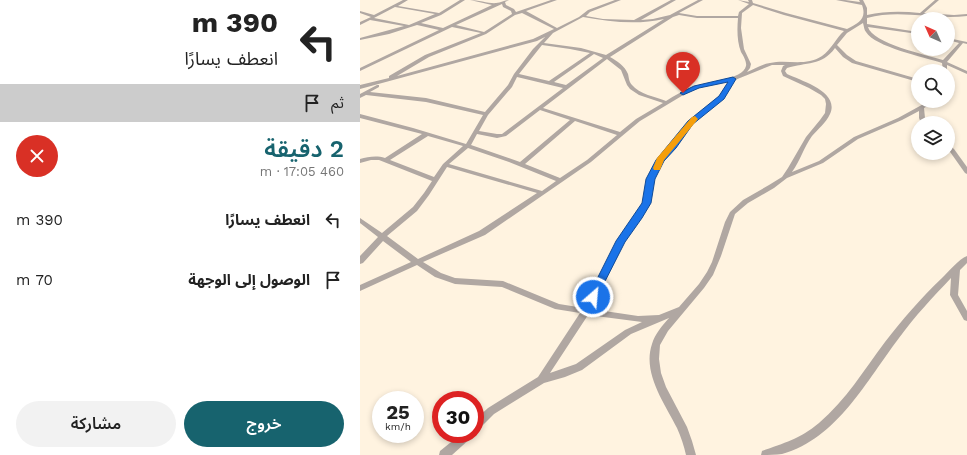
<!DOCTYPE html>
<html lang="ar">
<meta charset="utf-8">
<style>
body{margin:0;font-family:"Work Sans","Noto Sans Arabic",sans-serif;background:#f2f2f2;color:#222;direction:rtl;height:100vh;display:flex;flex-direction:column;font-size:15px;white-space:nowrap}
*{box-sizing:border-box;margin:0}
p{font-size:13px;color:#767676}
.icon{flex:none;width:22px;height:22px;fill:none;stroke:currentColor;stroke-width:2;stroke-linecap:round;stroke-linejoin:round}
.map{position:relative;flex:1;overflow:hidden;direction:ltr}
.panel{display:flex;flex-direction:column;background:#fff;width:360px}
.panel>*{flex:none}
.top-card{background:#fff;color:#222;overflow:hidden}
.needle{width:26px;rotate:315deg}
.controls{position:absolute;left:551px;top:12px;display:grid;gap:8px}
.controls a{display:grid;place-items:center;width:44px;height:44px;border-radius:50%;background:#fff;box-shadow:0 2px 6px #0003;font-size:20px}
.speed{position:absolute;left:12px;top:391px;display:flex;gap:8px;font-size:20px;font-weight:700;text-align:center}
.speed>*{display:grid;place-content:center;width:52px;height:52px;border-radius:50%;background:#fff;box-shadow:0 2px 6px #0003;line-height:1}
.speed small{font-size:10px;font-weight:400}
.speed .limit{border:6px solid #d22;background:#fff;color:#111}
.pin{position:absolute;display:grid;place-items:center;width:34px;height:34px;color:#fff;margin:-41px -17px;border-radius:50% 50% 50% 0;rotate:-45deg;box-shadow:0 0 4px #0007}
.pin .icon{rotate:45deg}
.me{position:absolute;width:44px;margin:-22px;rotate:27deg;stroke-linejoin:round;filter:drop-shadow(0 0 3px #0008)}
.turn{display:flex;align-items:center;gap:14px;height:84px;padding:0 16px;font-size:18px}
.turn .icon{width:52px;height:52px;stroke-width:2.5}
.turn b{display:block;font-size:28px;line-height:34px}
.then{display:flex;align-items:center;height:38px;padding:0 16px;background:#0003;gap:8px;font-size:15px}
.round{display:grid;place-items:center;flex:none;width:42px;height:42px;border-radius:21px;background:#f2f2f2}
.summary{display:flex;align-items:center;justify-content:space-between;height:68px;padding:0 16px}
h1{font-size:24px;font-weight:600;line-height:30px;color:#17636e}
.button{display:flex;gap:8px;margin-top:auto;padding:8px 16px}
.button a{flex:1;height:46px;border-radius:24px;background:#17636e;color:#fff;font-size:16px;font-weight:600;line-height:46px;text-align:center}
.button a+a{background:#f2f2f2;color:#222}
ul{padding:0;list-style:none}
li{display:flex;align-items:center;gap:12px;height:60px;padding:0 16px}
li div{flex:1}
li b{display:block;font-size:15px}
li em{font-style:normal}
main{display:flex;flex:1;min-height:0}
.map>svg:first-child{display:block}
</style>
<main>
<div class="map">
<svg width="607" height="455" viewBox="0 0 607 455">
<rect width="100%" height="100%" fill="#fff3e0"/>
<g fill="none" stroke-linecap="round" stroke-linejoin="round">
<g fill="#b0a7a2" fill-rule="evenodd">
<path d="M43,0H48L38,6L79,13L100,0H105L81,15L61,23L83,28L132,5L110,0C118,0 131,4 136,3C141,3 144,0 149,0L145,2L146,5L154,9L156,12L191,0H197L166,11L197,28L219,17L228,10L255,0H261L230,12L226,16L243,19L274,20L311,0H316L281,20L293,19L310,15L338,0H343L319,13L337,16H378L379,12L389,4L378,0L389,2L388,0H392L393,3L426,13L487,29C499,23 507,19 502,5L476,0H485L500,2L499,0H503L507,8V15C525,11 542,11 560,13L575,0H579L564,13L594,15L607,14V16C573,20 540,9 507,18V24L558,32V34L508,27C512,43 566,55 583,60L599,43L588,40V38L607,42V44L603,43L587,62L607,71V74L587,65V71H583L582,63C564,57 515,47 506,32C504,30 504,26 503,23L487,33L477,45L487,55L496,61L558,79V82L492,63L483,57L475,48C462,66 446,62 427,68L425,71L427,74C442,81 480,92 470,114C466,123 458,129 452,136C444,147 440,161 432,172L459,161L494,137L538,118L569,101H576L564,108L565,118L567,123H561L559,118V111L542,120L498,139L463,163L427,178L414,188L388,203L375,214L361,256L353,275L344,288L308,331L300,345L299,359L301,373L306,387L327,427L332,441L336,455H326C324,446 321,437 317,428C305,404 282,373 292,344C295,334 302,326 309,318L271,334L222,370L205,377L184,383L134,414L118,430L115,432V420L128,408L178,377L220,313L195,309L142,287L95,284L75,277L57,265L0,291V285L51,262L23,241L3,263L0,264V256L18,237L0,223V218L22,233L53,207L64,193L72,181L19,160H11L0,163V159C8,157 16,155 25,158L62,134L0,118V114L53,128L106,144L123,115L66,102L6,95L0,98V94L17,85H19V87L10,92L66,98L125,112L148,85L154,74L173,49L185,37L177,41L0,89V85L29,78V76L65,55L121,33L92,27L0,71V68L79,30L57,25L29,34L0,40V38L44,26L10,20L0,25V22L11,17L0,13V11L14,15ZM142,4L143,7L151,11L152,14L124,32L96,25ZM393,5L424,15L484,31C476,38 471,50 462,56C445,67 427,59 410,63C402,64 394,69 387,72L390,68L391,64L384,49L381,28L382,13ZM35,7L75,14L49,25L14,18ZM162,13L194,29L173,39L37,76L69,57L126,34L155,15ZM319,15L337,18H378C377,29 377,42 381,52C383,55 387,62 386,66C383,80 345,82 334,87C324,90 315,95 306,101C296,97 279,94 272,85C269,82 269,78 268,74C265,66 257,61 250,57L313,17ZM223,17C250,22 278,25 304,19L246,55L221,48L184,43L193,33ZM182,45L210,49L230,53L189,81L159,74ZM234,54L243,58L206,85L194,82ZM247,59L261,70L267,85L270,89L279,95L303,103L276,119L260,132L183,108ZM412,65H425L423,66L421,71L423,76L449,88L461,95L465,99L466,104L465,113L460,120L446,137L428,168L422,177L409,185L383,200L370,212L365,222L352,262L347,272L339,284L319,307L299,315L278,316L231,309L264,242L290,203L294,179L303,161L315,147L332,124L363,98L375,80ZM157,77L203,88L142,134H137L119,131L128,115L152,87ZM369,81L359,96L328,122L311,145L297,160L288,179L284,203L257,241L224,308L199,304L143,281L95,278L81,273L63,262L125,235L231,162L280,121L325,94L339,88ZM180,110L210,120L160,162L111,145L117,134L137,138L146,136ZM215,121L257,135L227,160L200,178L165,164ZM68,136L103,146L83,164L74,177L30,160ZM108,148L149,162L196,181L182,191L89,164ZM87,167L177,193L119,231L58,259L27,236L57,211L69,195ZM228,315L282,322L265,330L216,364L190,373Z"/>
<polygon points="588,144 594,149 607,167 607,174 605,173 588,149"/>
<path d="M607,256V263L600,270L598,295L607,311V321L604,320L590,295L591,278C573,297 555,316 539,338C507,380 477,439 422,454C416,455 408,455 401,455L402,451C424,443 440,439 459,423C486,400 504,370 525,342C542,320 561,298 582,278C588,272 599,259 607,256Z"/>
<polygon points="101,434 113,434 112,437 92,455 79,455 80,451"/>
</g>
</g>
<polygon fill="#1a73e8" stroke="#114b97" points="373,77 376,79 364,99 333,124 316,148 304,161 295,179 291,203 282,218 265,242 236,299 229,299 228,297 256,241 282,203 286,179 296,160 328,121 359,96 368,82 339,88 323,95 320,93 334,86"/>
<polygon fill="#f59e0b" points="335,116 338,119 304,160 300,170 294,170 293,168 297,158 332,117"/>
</svg>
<div class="controls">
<a><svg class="needle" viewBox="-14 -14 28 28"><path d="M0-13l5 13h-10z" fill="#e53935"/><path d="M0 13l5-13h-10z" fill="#767676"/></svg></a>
<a><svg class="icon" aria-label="search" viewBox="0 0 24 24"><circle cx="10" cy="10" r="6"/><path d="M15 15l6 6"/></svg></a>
<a><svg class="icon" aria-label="layers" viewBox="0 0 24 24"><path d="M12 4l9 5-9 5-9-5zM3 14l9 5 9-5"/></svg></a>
</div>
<div class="speed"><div>25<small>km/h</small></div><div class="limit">30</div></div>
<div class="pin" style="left:323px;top:93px;background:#d93025"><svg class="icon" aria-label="arrive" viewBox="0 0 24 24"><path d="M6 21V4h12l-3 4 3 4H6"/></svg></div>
<svg class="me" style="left:233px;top:297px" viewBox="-20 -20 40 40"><circle r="17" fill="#1a73e8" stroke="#fff" stroke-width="3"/><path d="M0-11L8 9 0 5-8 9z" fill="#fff"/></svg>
</div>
<section class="panel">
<div class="top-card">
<div class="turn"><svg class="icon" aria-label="left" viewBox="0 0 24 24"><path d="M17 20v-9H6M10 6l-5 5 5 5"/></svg><div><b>390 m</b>انعطف يسارًا</div></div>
<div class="then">ثم<svg class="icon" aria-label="arrive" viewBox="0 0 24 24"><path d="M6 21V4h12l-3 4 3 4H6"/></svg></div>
</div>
<div class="summary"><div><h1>2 دقيقة</h1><p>460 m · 17:05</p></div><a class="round" style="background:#d93025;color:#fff"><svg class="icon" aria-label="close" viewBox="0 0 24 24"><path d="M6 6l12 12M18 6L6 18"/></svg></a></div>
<ul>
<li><svg class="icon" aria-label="left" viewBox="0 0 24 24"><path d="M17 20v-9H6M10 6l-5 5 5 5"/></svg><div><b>انعطف يسارًا</b></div><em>390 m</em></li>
<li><svg class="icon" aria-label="arrive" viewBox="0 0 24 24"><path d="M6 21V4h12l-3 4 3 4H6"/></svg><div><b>الوصول إلى الوجهة</b></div><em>70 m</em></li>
</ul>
<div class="button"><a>خروج</a><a>مشاركة</a></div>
</section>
</main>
